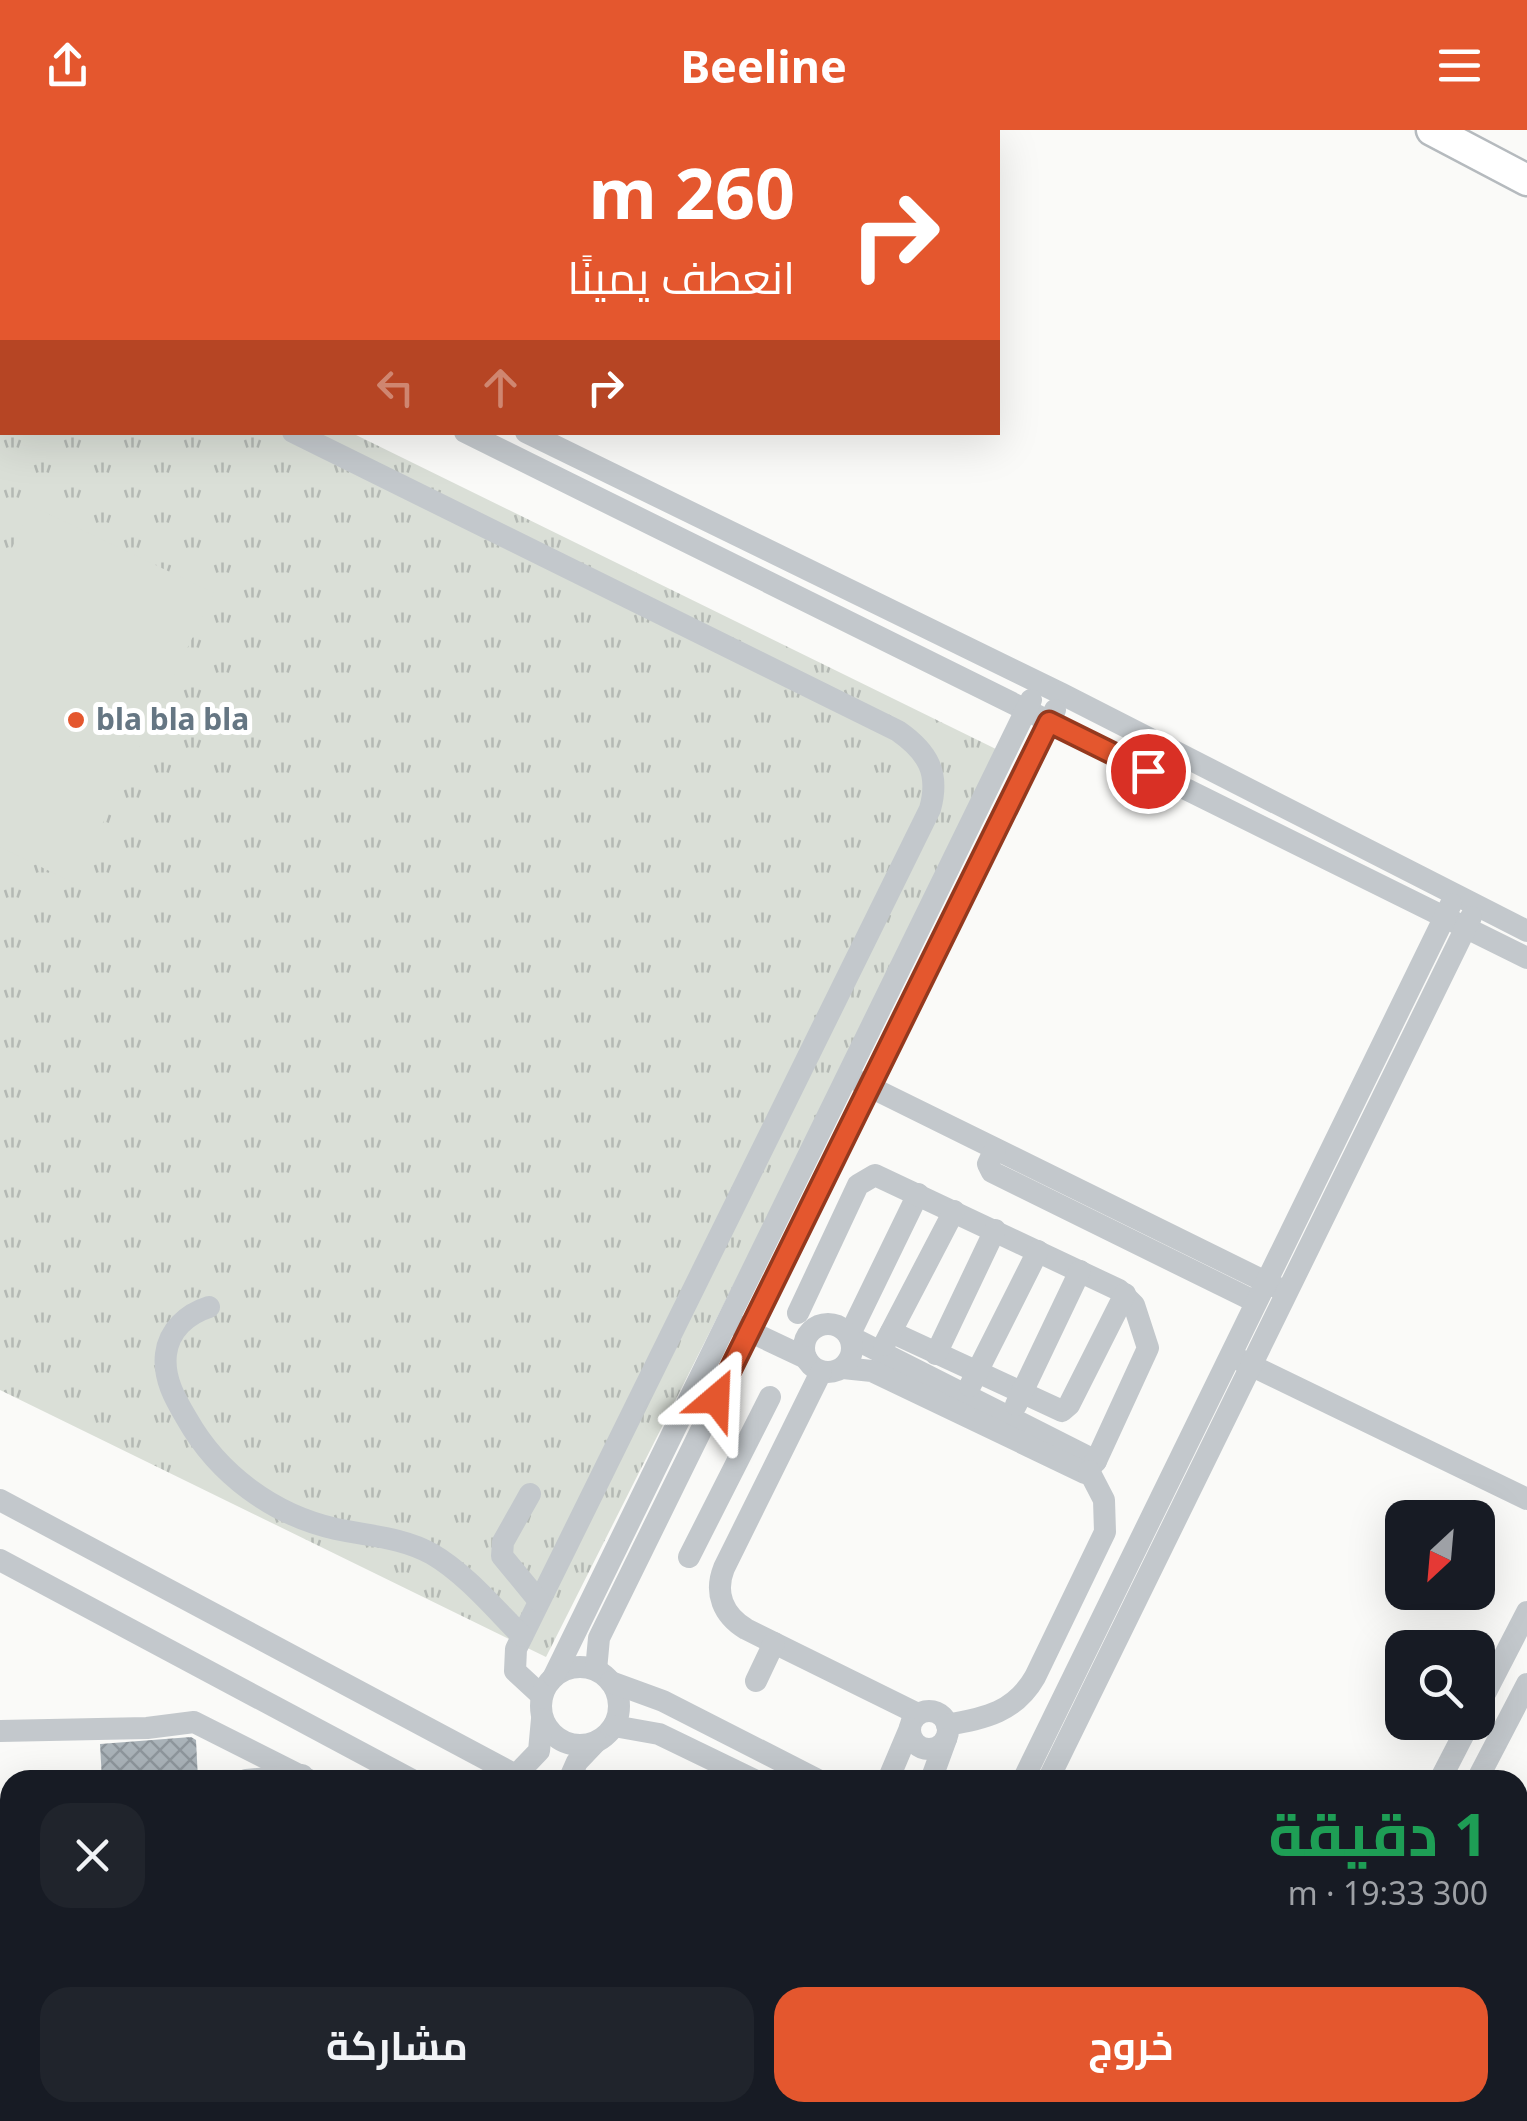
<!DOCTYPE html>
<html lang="ar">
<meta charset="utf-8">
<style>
body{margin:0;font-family:"Noto Sans",Cairo,sans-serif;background:#20242c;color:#f1f3f6;direction:rtl;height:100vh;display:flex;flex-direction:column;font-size:38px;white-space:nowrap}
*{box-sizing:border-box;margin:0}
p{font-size:32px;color:#9ea1a6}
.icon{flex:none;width:55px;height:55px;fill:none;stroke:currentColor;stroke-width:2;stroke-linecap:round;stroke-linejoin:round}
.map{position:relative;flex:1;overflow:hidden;direction:ltr}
.panel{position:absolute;left:0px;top:1640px;width:1528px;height:352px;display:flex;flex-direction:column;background:#171b24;border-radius:30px 30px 0 0;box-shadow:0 10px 40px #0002;direction:rtl}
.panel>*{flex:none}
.banner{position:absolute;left:0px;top:0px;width:1000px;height:305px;box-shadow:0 10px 40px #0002;direction:rtl;background:#e4572e;color:#fff;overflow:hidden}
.needle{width:65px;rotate:206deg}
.buttons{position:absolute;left:1385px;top:1370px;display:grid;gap:20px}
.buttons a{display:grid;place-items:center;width:110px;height:110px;border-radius:20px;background:#171b24;box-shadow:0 10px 40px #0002;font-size:50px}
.pin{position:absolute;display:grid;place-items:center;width:85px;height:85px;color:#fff;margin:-42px;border:5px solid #fff;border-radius:50%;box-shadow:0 2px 10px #0007}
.me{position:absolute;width:110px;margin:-55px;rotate:26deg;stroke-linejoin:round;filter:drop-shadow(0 0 8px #0008)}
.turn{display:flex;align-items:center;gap:35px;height:210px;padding:0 40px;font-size:45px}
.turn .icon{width:130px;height:130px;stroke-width:2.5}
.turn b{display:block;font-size:70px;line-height:85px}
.lanes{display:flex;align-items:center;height:95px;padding:0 40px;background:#0003;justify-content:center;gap:50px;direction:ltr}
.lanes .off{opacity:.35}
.round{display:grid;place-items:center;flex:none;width:105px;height:105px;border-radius:30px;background:#20242c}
.summary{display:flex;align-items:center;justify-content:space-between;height:170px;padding:0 40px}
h1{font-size:60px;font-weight:700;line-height:75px;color:#1e9e55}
.button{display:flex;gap:20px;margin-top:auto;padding:20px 40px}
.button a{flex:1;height:115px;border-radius:30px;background:#e4572e;color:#fff;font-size:40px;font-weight:700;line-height:115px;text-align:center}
.button a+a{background:#20242c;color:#f1f3f6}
header{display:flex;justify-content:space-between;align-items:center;height:130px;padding:0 40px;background:#e4572e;color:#fff;font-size:45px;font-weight:700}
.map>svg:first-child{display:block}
</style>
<header><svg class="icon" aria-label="menu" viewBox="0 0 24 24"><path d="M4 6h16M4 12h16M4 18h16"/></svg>Beeline<svg class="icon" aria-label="share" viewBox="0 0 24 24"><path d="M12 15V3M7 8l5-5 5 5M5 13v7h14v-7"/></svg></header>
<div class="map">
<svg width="1527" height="1991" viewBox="0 0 1527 1991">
<defs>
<pattern id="grass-tufts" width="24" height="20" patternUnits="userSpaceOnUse" patternTransform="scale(2.5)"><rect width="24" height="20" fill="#dadfd7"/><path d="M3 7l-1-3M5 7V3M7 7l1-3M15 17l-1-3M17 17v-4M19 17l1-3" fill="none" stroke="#b4b9b4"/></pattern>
<pattern id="building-cross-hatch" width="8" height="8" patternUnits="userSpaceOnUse" patternTransform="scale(2.5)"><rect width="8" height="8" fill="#aab3b9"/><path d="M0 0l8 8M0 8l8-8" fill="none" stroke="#8e969c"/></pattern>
</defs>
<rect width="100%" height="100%" fill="#fafaf8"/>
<polygon fill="url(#grass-tufts)" points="0,130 2,302 352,303 1002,622 546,1527 0,1260"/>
<polygon fill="#dadfd7" points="32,376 214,463 74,753 0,717 0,443"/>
<polygon fill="url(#building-cross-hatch)" points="191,1607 196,1610 198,1650 102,1650 100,1614"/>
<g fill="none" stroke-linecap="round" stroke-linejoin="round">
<defs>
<g id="major">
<polyline points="1432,0 1527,50"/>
<polyline points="152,2 158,0"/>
<polyline points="0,32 2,32"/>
<polyline points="1518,1846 1527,1846"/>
<polyline points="0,1929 10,1929"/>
<polyline points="1518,1967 1527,1960"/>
<polyline points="1185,1991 1331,1982"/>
</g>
</defs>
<use href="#major" stroke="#b5babe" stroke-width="35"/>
<g stroke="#c3c8cc" stroke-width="22">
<polyline points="0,158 2,159"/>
<polyline points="0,178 2,177"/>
<path d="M293,302L898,601C928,622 940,643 930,679L516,1519L515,1541L542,1566"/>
<polyline points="465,302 1527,828"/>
<polyline points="526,302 1062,564 1527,801"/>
<polyline points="860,952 1280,1159"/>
<polyline points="995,1019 988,1034 992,1042 1256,1172"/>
<polyline points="918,1064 849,1206 1096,1331"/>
<path d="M209,1177C187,1184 169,1200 166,1224C163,1248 175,1269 187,1289C218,1344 273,1385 336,1399C368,1406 402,1407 432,1424C466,1444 494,1478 522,1506"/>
<polyline points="798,1183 858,1055 875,1045 1119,1160 1134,1175 1148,1218 1096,1331 1085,1343 872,1241 843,1238"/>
<circle cx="828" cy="1218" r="24"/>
<polyline points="736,1195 806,1228"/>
<polyline points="891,1202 1062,1281 1069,1275 1125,1164"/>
<polyline points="884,1215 954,1081"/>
<polyline points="936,1224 995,1100"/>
<polyline points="1238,1229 1527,1369"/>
<path d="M821,1242L724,1438C714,1463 723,1485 746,1499L918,1584"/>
<polyline points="970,1256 1038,1121"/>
<polyline points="1016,1275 1080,1141"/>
<polyline points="530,1364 503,1412 502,1426 539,1471"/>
<polyline points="0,1370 525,1650"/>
<polyline points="689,1427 770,1267"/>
<polyline points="0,1430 412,1650"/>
<circle cx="580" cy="1576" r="39"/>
<polyline points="596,1540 599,1508 1055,580"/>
<polyline points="554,1546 1031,570"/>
<polyline points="756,1551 774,1513"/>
<polyline points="611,1552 663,1571 818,1650"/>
<polyline points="1478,1577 1527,1482"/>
<circle cx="929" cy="1600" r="19"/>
<path d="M947,1595C986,1588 1015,1582 1035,1547L1105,1402L1104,1370L1089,1341"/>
<polyline points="614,1596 659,1604 754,1650"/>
<polyline points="0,1601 147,1598 194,1592 309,1650"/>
<polyline points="516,1645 539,1621 542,1589"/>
<polyline points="246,1650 302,1645"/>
<polyline points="569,1650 577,1632 596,1612"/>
<polyline points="888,1650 910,1598"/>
<polyline points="931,1650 946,1609"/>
<polyline points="1023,1650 1451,774"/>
<polyline points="1048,1650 1471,787"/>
<polyline points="1440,1650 1470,1592"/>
<polyline points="1477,1650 1527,1554"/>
<polyline points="1518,1760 1527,1760"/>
<polyline points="1518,1792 1527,1792"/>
<polyline points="0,1888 10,1887"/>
</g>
<use href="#major" stroke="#fff" stroke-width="30"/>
</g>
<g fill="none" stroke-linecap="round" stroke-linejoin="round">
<defs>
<polyline id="route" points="716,1269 1049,592 1148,641"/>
</defs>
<use href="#route" stroke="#94391e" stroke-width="25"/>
<use href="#route" stroke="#e4572e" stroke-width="18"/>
</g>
<circle fill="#e4572e" stroke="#fff" stroke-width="4" cx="76" cy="590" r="10"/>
<g text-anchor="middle" stroke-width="10" stroke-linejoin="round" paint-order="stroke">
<g font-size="30" font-weight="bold" fill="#657683" stroke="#fff" text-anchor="start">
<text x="96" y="600">bla bla bla</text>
</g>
</g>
</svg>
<div class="buttons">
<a><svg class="needle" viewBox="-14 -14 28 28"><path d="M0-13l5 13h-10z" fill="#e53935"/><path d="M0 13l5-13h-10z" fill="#9ea1a6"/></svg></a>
<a><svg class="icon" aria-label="search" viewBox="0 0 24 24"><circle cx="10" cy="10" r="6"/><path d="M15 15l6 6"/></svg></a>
</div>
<div class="pin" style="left:1148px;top:641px;background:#d93025"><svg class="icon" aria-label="arrive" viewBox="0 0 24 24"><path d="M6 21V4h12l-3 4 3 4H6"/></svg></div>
<svg class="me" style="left:716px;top:1269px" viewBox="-20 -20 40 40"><path d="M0-17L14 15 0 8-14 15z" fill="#e4572e" stroke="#fff" stroke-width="4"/></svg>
<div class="banner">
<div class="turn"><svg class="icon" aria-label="right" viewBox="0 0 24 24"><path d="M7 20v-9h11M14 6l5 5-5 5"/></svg><div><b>260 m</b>انعطف يمينًا</div></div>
<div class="lanes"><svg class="icon off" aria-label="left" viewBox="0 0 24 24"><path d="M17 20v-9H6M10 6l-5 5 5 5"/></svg><svg class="icon off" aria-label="ahead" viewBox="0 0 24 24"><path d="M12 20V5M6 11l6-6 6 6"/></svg><svg class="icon" aria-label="right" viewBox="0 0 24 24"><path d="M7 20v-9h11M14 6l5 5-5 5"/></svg></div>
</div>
<section class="panel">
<div class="summary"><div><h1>1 دقيقة</h1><p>300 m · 19:33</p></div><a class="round"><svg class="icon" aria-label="close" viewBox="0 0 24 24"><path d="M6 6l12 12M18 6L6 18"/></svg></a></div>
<div class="button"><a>خروج</a><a>مشاركة</a></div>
</section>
</div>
